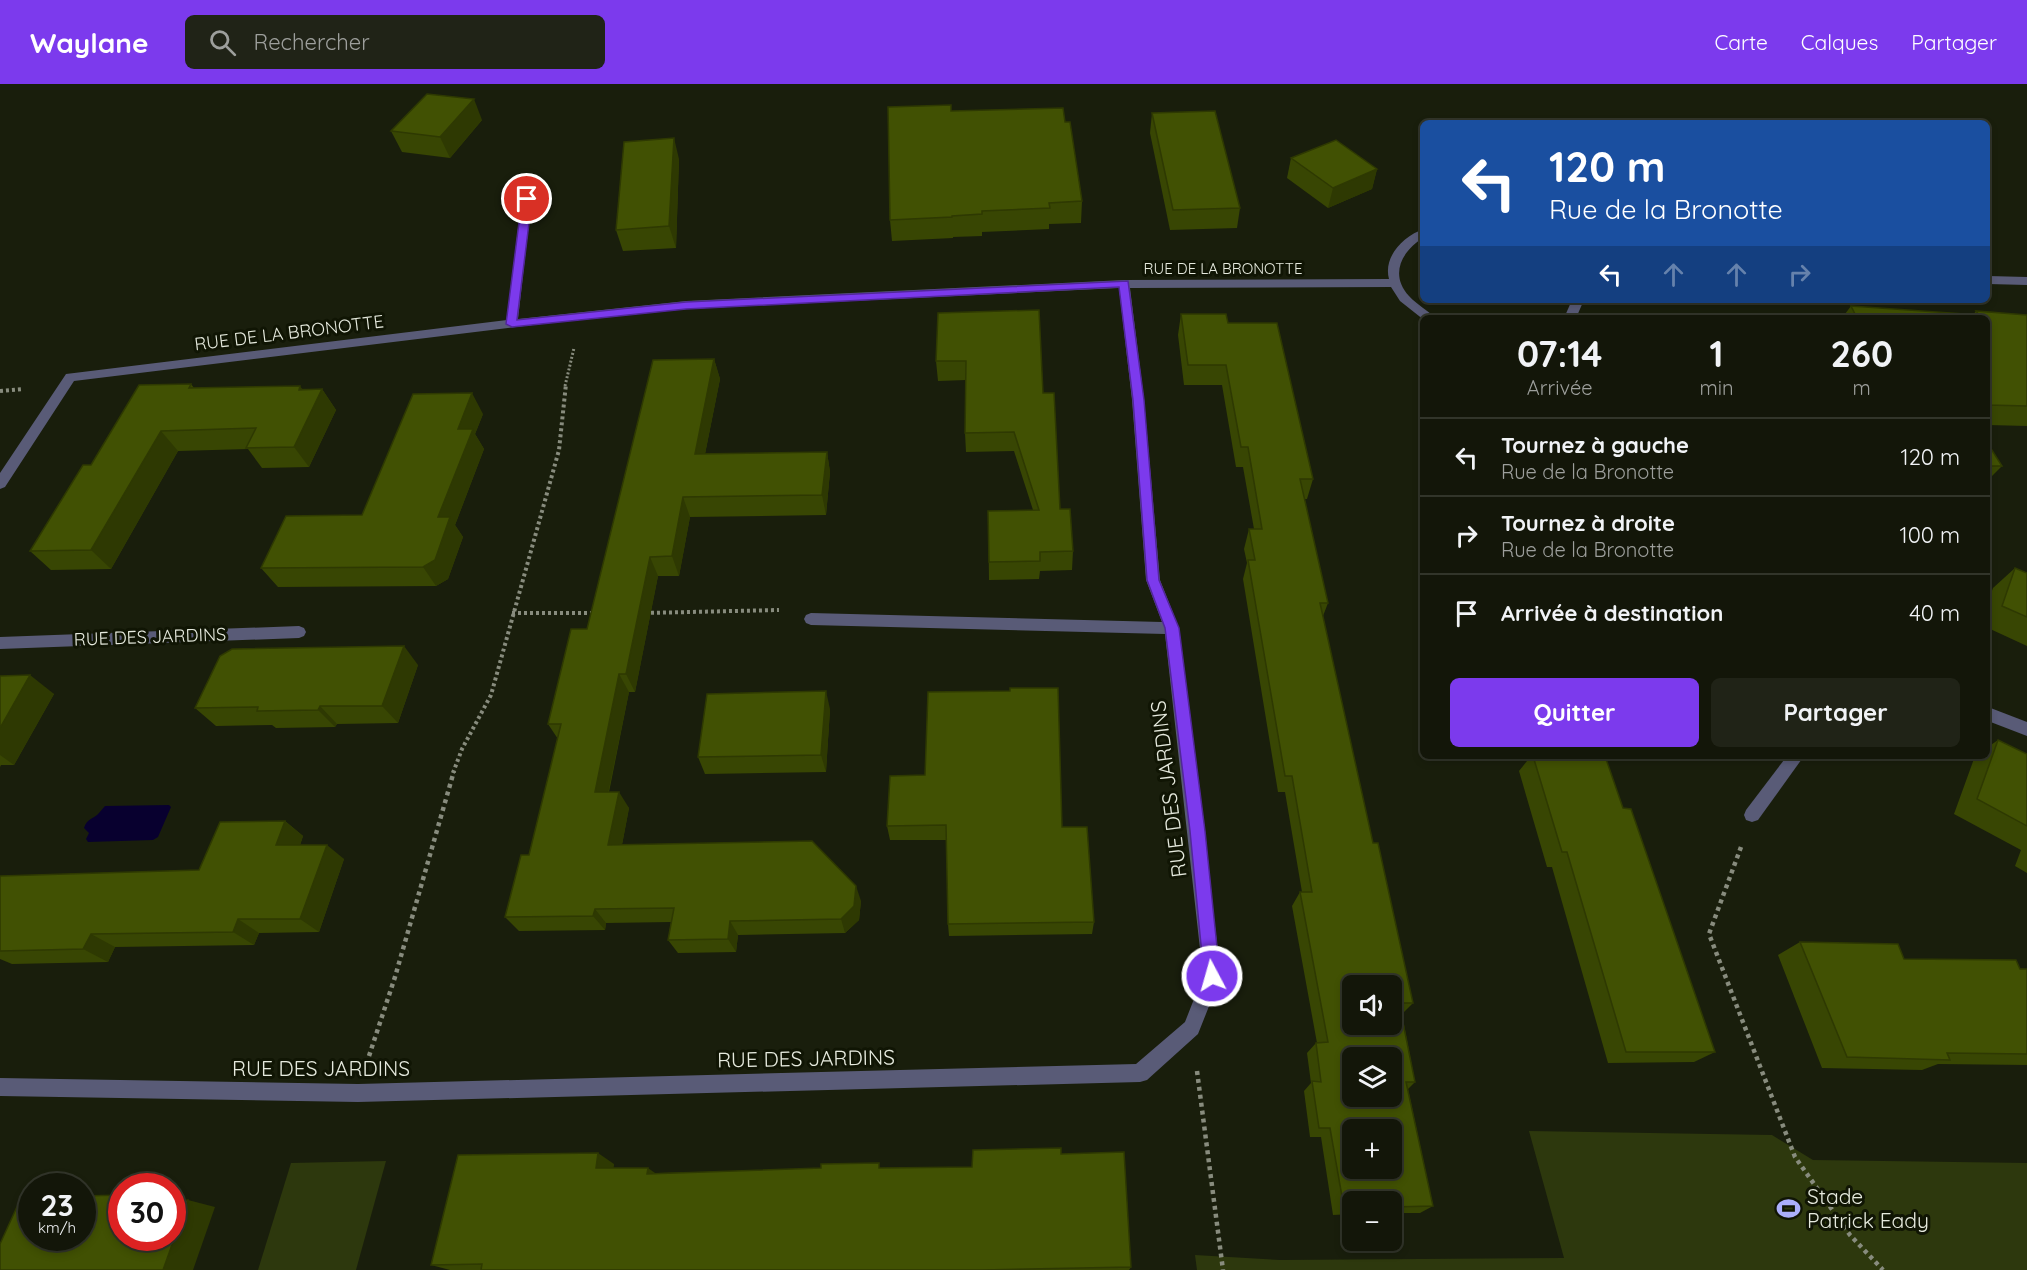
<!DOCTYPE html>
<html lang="fr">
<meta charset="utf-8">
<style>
body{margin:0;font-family:Quicksand,sans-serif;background:#202317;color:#f1f3f6;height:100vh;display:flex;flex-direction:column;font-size:22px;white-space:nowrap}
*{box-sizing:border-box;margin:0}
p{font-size:20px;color:#9d9f9c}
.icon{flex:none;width:33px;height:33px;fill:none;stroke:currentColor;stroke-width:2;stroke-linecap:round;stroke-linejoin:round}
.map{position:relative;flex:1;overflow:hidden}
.details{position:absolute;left:1420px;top:231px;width:570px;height:444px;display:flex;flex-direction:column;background:#131609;border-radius:9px;box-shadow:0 3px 9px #0003,0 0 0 2px #32352a}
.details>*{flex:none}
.top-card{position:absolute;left:1420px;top:36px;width:570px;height:183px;border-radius:9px;box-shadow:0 3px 9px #0003,0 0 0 2px #32352a;background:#1a4fa0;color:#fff;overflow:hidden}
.fabs{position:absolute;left:1342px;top:891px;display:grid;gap:12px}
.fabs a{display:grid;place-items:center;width:60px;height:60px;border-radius:9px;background:#131609;box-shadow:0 3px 9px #0003,0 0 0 2px #32352a;font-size:30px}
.speed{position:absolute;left:18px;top:1089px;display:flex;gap:12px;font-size:30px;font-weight:700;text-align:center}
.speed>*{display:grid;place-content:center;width:78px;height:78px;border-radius:50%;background:#131609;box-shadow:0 3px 9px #0003,0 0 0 2px #32352a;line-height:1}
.speed small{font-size:15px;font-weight:400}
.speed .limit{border:9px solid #d22;background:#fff;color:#111}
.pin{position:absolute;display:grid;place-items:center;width:51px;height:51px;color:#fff;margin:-26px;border:3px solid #fff;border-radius:50%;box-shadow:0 2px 6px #0007}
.me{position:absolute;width:66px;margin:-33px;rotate:354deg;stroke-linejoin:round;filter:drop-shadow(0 0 4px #0008)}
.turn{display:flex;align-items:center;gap:21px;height:126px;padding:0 30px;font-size:27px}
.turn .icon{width:78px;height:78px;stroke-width:2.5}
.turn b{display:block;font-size:42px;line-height:51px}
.lanes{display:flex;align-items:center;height:57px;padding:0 30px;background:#0003;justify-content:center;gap:30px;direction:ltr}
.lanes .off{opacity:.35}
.eta{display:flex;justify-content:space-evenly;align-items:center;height:102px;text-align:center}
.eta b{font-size:36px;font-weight:800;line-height:42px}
.primary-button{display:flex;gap:12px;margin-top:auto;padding:12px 30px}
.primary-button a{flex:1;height:69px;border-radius:9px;background:#7c3aed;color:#fff;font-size:24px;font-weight:800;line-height:69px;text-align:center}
.primary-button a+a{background:#202317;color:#f1f3f6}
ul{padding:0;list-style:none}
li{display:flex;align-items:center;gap:18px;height:78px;padding:0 30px;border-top:2px solid #32352a}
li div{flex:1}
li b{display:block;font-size:22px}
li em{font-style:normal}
header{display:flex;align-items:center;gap:36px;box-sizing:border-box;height:84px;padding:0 30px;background:#7c3aed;color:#fff}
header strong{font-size:28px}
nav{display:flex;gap:33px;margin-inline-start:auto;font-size:21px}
.search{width:420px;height:54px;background:#202317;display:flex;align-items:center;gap:15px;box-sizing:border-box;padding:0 21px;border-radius:9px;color:#9d9f9c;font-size:22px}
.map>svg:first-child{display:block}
</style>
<header>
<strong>Waylane</strong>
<div class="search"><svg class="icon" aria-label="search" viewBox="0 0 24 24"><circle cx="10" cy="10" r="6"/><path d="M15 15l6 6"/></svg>Rechercher</div>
<nav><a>Carte</a><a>Calques</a><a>Partager</a></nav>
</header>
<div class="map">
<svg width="2027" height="1186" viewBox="0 0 2027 1186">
<rect width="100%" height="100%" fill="#191e0c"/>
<g fill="#2d380d">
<polygon points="1529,1047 1772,1051 1813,1076 2027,1079 2027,1186 1197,1186 1195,1171 1280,1176 1564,1174"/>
<polygon points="386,1077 356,1186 258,1186 291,1079"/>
</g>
<path fill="#08002f" d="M169,721L171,723L158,753L153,756L88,758L86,755L89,749L84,744C87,734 94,735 99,729C101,727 103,724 105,722Z"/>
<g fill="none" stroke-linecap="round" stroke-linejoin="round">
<polyline stroke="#888c7e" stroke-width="3" stroke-dasharray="2 2" stroke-linecap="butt" points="565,302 574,264"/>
<g stroke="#888c7e" stroke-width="4" stroke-dasharray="3 3" stroke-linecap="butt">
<polyline points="0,307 23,305"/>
<polyline points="512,529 596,529"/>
<polyline points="645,529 779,526"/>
<polyline points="453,689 462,665 491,611 559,366 566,300"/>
</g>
<g stroke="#888c7e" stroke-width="4.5" stroke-dasharray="4 4" stroke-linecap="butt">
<polyline points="1741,763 1709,850 1795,1073 1850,1151 1883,1186"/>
<polyline points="369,972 395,893 454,687"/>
<polyline points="1197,987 1223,1186"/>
</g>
<g fill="#595b77" fill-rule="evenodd">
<path d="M529,91L534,94L518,235L686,217L1124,196L1389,195C1383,173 1403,152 1424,145V153C1402,167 1389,190 1409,212C1417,221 1428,226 1435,234L1424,236L1400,217L1391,203L1130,204L1144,316L1160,496L1179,544L1221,892L1198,950L1147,996L1140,998L358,1018L0,1012V994L358,1000L1136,980L1185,938L1203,892L1165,550L811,541L806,539L804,535L806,531L811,529L1162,538L1146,496L1132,316L1119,204L686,225L582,235L74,297L5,403L0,405V389L66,290L507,236L524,94Z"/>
<polygon points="1988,192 2027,193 2027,201 1988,200"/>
<polygon points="1572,216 1584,216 1576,234 1564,234"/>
<polygon points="299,542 304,544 306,548 304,552 299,554 0,565 0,553"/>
<polygon points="1988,623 2027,638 2027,652 1988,637"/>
<polygon points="1787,672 1804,672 1758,736 1752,738 1746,736 1744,731 1746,726"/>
</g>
</g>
<g fill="#384603">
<polygon points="951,27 1082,117 1081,139 1049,140 1049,145 982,148 982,152 953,153 953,154 892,157 890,136"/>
<polygon points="1152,29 1240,124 1237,144 1170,146 1150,49"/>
<polygon points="482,36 450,74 402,68 391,47"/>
<polygon points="1291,74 1377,85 1372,105 1328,124 1287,94"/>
<polygon points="679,75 676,164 623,167 616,146"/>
<polygon points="1851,222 1973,231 1976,227 2027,231 2027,342 1988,341 1988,234 1842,234"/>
<polygon points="938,229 1043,309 1060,425 1073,467 1072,486 1040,487 1039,495 989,496 988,427 1033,426 1014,367 966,368 965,349 966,296 938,297 936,277"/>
<polygon points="1181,230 1228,239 1313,395 1307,415 1304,415 1328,519 1323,532 1373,759 1413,919 1402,930 1415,998 1408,1005 1433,1122 1420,1129 1392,1129 1392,1118 1353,1118 1353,1130 1333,1131 1321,1053 1310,1053 1304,1007 1311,999 1307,969 1316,959 1317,959 1292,822 1300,808 1302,808 1285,708 1278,708 1243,495 1247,479 1244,465 1249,445 1254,445 1243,383 1236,383 1222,301 1184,301 1178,251"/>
<polygon points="714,275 720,295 705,370 827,368 830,388 826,431 690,433 679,492 658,492 635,608 629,608 609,708 629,724 622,761 861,817 859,836 845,849 738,851 736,868 678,869 668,856 671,838 606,839 605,846 519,847 505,833 529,771 558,655 548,640 587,545"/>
<polygon points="191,300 194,304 322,305 336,326 309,383 262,384 248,365 178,367 111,485 51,486 30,467 91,381"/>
<polygon points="483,330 475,350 484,365 455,441 463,453 448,495 436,502 278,503 261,484 362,431"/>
<polygon points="1424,335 1424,348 1421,341"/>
<polygon points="1988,360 2002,382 1988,396"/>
<polygon points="2015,484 2027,489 2027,562 1988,544 1988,517 1993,504"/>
<polygon points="418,581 398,639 337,640 335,643 276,644 272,641 216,642 195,624"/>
<polygon points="0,592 54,610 14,681 1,681 0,683"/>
<polygon points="1010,607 1062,743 1094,838 1092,850 949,852 948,840 947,756 890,756 887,742 925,691"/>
<polygon points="830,625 826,688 705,690 698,673"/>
<polygon points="1998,656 2027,670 2027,789 2015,782 2021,766 1954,730 1975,672 1988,672 1988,663"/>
<polygon points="1531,672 1605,672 1623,724 1715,968 1694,978 1608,979 1552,783 1547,783 1519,687"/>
<polygon points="285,737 303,752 300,761 344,775 319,848 259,849 254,861 115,863 108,878 12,880 0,875 0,792 199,786"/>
<polygon points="1800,858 1904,875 2027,885 2027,981 1938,980 1922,986 1822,984 1778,871"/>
<polygon points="1061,1070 1131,1183 1129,1186 450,1186 431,1181 614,1080 613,1084 656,1089 972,1083"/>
</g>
<g fill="#2e3902">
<polygon points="474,15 482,36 450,74 440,53"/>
<polygon points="674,54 679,75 676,164 669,142"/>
<polygon points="1377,85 1372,105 1328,124 1333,104"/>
<polygon points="714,275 720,295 701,390 695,370"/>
<polygon points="300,302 314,322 322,305 336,326 309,383 294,363 299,306"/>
<polygon points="472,309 483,330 475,350 484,365 455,441 463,453 448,495 436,502 423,483 438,433 458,345"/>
<polygon points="161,347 178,367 111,485 91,466"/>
<polygon points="827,368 830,388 826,431 822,411"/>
<polygon points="683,413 690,433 679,492 672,472"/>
<polygon points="650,473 658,492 635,608 626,590"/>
<polygon points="404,562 418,581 398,639 382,622"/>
<polygon points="619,590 629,608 605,724 595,708"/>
<polygon points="30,591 54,610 14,681 0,671 0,644"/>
<polygon points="826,607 830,625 826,688 821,671"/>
<polygon points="320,622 337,640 335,643 318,626"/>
<polygon points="619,708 629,724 619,776 608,761"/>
<polygon points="285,737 303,752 295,776 276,761"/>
<polygon points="327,761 344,775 319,848 300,835"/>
<polygon points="856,802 861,817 859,836 845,849 841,835"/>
<polygon points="595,825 606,839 605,846 593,832"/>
<polygon points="238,835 259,849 254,861 233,848"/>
<polygon points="730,837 738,851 736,868 728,855"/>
<polygon points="91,850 115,863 108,878 83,865"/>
<polygon points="598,1069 614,1080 612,1094 596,1084"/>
<polygon points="648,1084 662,1094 647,1090"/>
<polygon points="188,1116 215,1123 193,1186 163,1186"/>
</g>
<g fill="#415103" stroke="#2e3902" stroke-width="1.5" fill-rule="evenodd">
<polygon points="427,10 474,15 440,53 391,47"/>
<polygon points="951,21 951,27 1063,24 1065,38 1070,38 1082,117 1049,119 1050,124 982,127 982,130 952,132 952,133 890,136 888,23"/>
<polygon points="1215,27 1240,124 1173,126 1152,29"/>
<polygon points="674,54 669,142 616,146 624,58"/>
<polygon points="1336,56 1377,85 1333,104 1291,74"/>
<polygon points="1851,222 1979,231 1976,227 2027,231 2027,322 1988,321 1988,234 1857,234"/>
<polygon points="1039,226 1043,309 1054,309 1060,425 1070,425 1073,467 1040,468 1040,477 989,478 988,427 1039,426 1014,348 965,349 966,277 936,277 938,229"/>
<path d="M1181,230H1226L1228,239H1277L1313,395H1300L1328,519H1320L1373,759H1378L1413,919H1399L1415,998H1406L1433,1122L1392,1123V1118H1353V1124H1344L1330,1044H1319L1312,997L1321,998L1316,959L1328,958L1300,808H1312L1292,692H1285L1248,476H1255L1249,445H1262L1248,363H1241L1226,281H1188ZM1353,902H1392V940H1353ZM1353,974H1392V1012H1353ZM1353,1046H1392V1084H1353Z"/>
<polygon points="1736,230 1789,234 1738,234"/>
<polygon points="714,275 695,370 827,368 822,411 683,413 672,472 650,473 626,590 619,590 595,708 619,708 608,761 812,757 856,802 854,822 841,835 730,837 728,855 668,856 674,824 595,825 593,832 505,833 521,771 529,771 561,640 548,640 571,545 587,545 653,276"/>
<polygon points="191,300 189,304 300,302 299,306 322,305 294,363 246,364 256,344 161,347 91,466 30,467 83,381 91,381 139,301"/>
<polygon points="472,309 458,345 473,345 438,433 450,433 435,476 423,483 261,484 286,432 362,431 413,310"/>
<polygon points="1988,360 2002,382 1988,382"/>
<polygon points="2015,484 2027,489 2027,533 2002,522"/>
<polygon points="404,562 382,622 320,622 318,626 257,627 258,623 195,624 220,572 232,565"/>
<polygon points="30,591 0,644 0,592"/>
<polygon points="1010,604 1058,604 1062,743 1087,743 1094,838 948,840 946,741 887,742 890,692 925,691 928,608 1010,607"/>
<polygon points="826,607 821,671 698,673 707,610"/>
<polygon points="1998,656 2027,670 2027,742 1977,715"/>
<polygon points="1533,672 1605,672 1623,724 1631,725 1715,968 1626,968 1567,768 1562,768"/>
<polygon points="285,737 276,761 327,761 300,835 238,835 233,848 91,850 83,865 0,867 0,792 199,786 220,738"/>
<polygon points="1800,858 1898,860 1904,875 2016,876 2020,885 2027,885 2027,970 1947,969 1950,976 1847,973"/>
<polygon points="1061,1064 1061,1070 1124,1068 1131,1183 982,1186 481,1186 482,1180 431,1181 458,1071 598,1069 596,1084 648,1084 647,1090 821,1084 821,1080 879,1079 879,1084 972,1083 973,1066"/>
<polygon points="122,1111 120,1117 122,1117 122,1154 172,1154 172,1117 188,1116 163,1186 0,1186 0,1160 21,1114 32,1113 32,1154 82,1154 82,1112"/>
</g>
<polygon fill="#7c3aed" stroke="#51269a" stroke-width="1.5" points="527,112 532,115 517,236 686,218 1128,197 1144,316 1159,496 1179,544 1205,747 1220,892 1218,897 1212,900 1206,897 1204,892 1190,747 1165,544 1147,496 1133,316 1119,203 686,225 512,243 506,240 522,115"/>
<defs>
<symbol id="stadium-bare" viewBox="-9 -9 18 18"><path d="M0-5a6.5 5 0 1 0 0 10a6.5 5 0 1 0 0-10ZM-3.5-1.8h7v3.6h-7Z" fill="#abaffb" stroke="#101504" stroke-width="2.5" paint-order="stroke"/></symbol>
</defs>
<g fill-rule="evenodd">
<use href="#stadium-bare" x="1772" y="1108" width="33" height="33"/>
</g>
<g text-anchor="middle" stroke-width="6" stroke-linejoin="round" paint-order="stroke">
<g font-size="15" fill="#e6eade" stroke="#101504">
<text x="1223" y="190">RUE DE LA BRONOTTE</text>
</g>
<g font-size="18" fill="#e6eade" stroke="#101504">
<text transform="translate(289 249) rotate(-7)" y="6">RUE DE LA BRONOTTE</text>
<text transform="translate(150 553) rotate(-2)" y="6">RUE DES JARDINS</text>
</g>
<g font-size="21" fill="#e6eade" stroke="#101504">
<text transform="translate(1169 705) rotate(-97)" y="7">RUE DES JARDINS</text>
<text transform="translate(806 975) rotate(-1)" y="7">RUE DES JARDINS</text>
<text x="321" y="992">RUE DES JARDINS</text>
</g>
<g font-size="21" fill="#e6eade" stroke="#101504" text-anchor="start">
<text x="1807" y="1120">Stade<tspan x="1807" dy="24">Patrick Eady</tspan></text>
</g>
</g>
</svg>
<div class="fabs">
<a><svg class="icon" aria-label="sound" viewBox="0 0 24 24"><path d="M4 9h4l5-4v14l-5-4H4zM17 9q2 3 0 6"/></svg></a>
<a><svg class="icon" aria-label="layers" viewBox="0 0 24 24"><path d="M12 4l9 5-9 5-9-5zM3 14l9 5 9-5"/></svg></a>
<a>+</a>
<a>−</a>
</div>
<div class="speed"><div>23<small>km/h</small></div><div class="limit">30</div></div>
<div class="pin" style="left:527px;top:115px;background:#d93025"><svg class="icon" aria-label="arrive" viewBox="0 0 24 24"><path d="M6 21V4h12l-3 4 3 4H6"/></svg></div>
<svg class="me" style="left:1212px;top:892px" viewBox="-20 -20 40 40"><circle r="17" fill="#7c3aed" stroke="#fff" stroke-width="3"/><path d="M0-11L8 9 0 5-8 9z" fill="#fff"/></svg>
<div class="top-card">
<div class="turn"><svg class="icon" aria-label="left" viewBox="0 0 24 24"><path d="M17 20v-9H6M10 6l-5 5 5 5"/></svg><div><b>120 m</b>Rue de la Bronotte</div></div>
<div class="lanes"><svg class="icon" aria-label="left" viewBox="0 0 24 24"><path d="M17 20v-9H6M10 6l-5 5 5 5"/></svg><svg class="icon off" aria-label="ahead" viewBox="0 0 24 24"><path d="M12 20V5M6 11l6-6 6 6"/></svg><svg class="icon off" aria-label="ahead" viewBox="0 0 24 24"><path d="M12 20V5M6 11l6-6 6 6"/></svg><svg class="icon off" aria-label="right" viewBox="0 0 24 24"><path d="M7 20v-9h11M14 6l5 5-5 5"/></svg></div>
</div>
<section class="details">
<div class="eta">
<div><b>07:14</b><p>Arrivée</p></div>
<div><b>1</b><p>min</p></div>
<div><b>260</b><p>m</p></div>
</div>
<ul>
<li><svg class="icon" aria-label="left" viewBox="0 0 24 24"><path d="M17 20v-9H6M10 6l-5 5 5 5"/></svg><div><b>Tournez à gauche</b><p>Rue de la Bronotte</p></div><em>120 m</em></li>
<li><svg class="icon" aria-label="right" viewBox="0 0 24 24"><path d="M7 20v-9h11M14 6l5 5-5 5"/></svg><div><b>Tournez à droite</b><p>Rue de la Bronotte</p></div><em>100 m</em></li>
<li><svg class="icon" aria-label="arrive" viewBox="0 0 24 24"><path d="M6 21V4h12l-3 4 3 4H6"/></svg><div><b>Arrivée à destination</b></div><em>40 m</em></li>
</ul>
<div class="primary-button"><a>Quitter</a><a>Partager</a></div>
</section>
</div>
